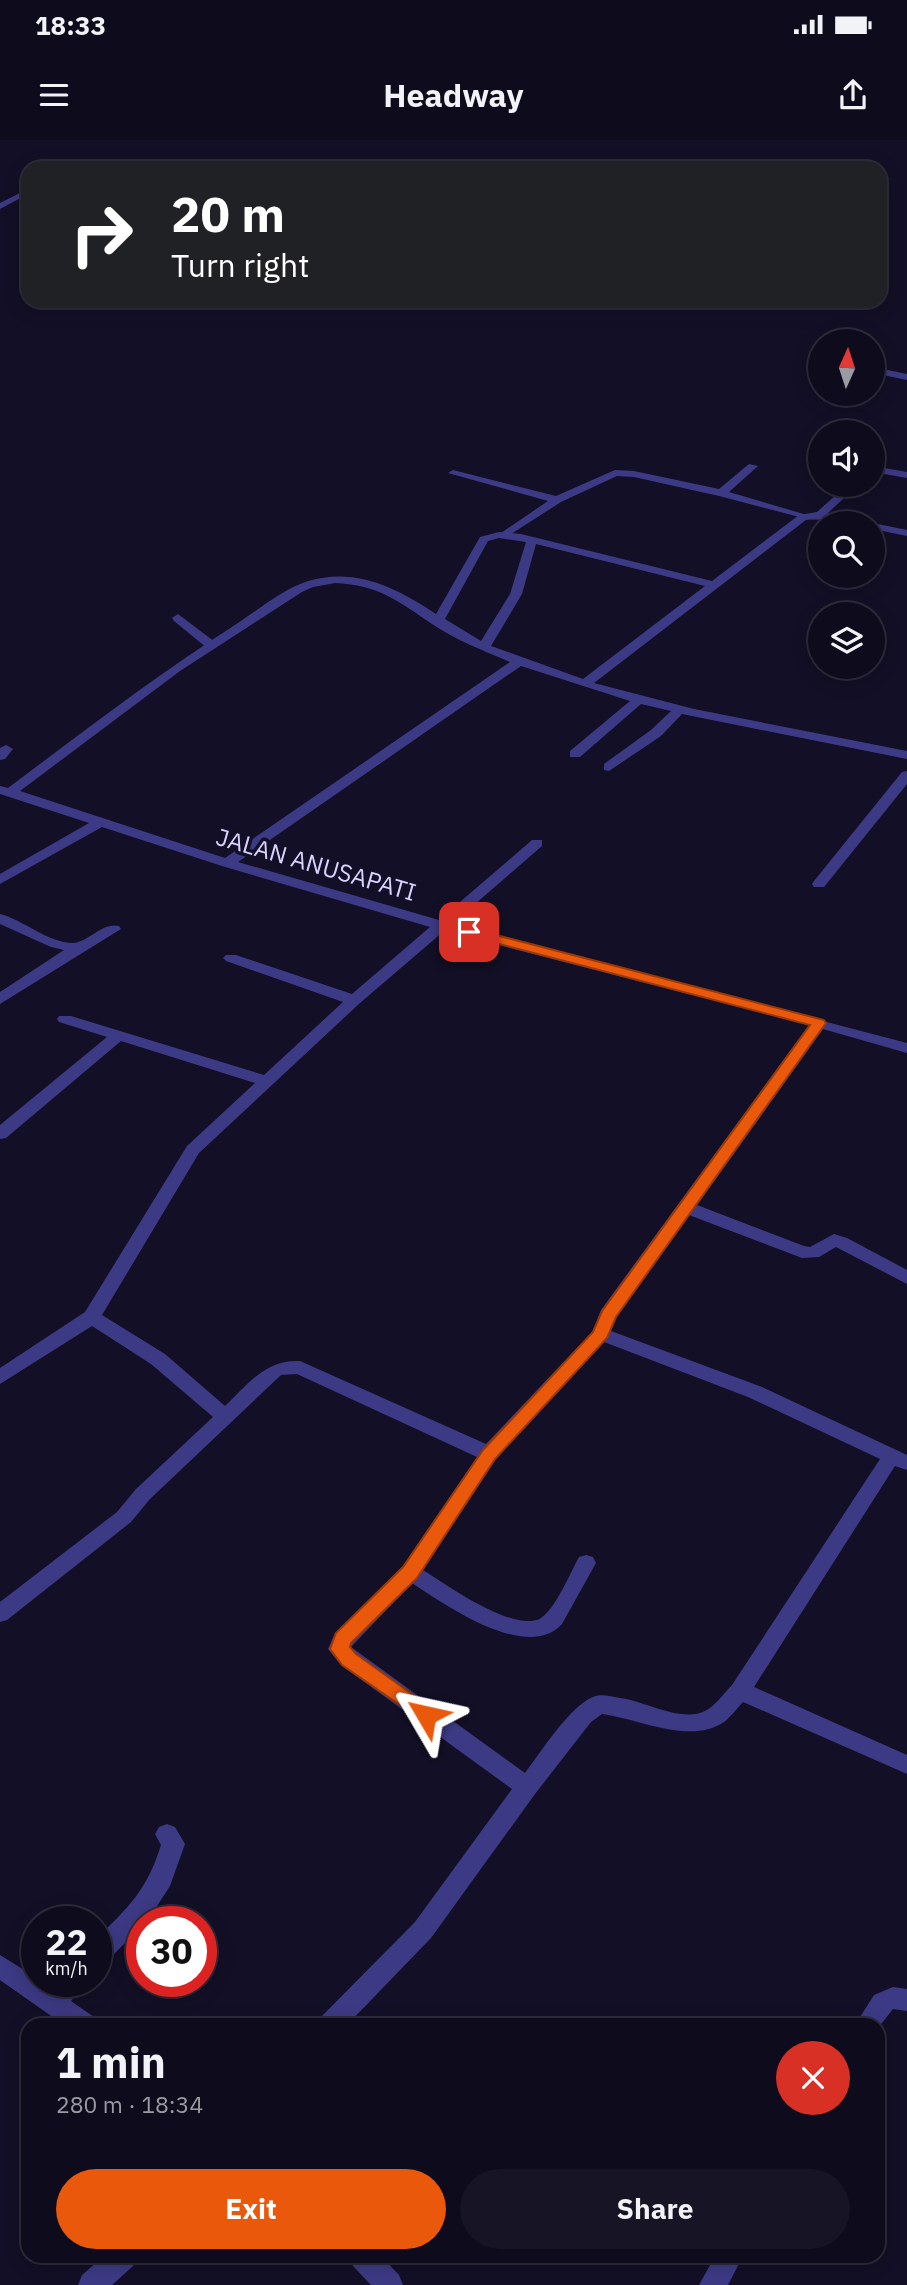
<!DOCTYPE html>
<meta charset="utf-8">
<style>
body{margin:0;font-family:"IBM Plex Sans",sans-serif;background:#171425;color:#f1f3f6;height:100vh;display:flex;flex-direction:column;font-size:26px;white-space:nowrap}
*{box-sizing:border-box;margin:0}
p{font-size:23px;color:#9b9ba3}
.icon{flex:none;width:38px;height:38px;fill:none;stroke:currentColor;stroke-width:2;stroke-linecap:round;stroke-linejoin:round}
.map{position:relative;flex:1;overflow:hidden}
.sheet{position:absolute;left:21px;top:1878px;width:864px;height:245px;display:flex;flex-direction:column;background:#0e0b1c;border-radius:21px;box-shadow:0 4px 18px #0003,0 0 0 2px #2e2b3b}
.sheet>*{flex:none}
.guide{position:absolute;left:21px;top:21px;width:866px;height:147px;border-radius:21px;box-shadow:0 4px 18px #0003,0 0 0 2px #2e2b3b;background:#202124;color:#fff;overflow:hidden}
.needle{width:46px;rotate:3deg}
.buttons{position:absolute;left:808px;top:189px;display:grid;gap:14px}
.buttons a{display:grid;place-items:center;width:77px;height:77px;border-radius:50%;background:#0e0b1c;box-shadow:0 4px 18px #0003,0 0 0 2px #2e2b3b;font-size:35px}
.speed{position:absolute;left:21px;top:1766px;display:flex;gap:14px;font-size:35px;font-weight:700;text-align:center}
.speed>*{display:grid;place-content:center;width:91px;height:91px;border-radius:50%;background:#0e0b1c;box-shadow:0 4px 18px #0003,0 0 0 2px #2e2b3b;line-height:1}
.speed small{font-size:18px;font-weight:400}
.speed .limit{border:10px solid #d22;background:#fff;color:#111}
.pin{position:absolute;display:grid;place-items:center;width:60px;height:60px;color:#fff;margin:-30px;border-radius:14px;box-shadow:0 4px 10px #0006}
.me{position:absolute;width:77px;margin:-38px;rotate:306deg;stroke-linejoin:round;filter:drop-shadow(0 0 5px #0008)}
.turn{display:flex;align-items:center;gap:24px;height:147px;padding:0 35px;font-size:32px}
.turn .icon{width:91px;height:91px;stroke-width:2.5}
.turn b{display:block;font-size:49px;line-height:60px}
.round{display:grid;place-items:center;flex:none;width:74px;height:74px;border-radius:37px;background:#171425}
.summary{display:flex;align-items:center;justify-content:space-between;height:119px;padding:0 35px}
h1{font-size:42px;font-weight:700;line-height:52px}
.cta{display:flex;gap:14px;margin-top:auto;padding:14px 35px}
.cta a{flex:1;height:80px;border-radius:42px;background:#ea580c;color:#fff;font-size:28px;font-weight:700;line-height:80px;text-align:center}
.cta a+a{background:#171425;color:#f1f3f6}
.status{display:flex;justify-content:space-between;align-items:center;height:49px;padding:0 35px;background:#0e0b1c;direction:ltr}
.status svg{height:19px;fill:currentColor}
header{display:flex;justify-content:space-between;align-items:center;height:91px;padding:0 35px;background:#0e0b1c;font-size:32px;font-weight:700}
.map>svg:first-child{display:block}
</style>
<div class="status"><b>18:33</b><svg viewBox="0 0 49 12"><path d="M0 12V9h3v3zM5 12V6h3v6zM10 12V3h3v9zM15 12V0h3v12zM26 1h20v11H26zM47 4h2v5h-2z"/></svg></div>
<header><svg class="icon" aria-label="menu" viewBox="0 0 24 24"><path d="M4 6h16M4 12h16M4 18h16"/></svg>Headway<svg class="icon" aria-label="share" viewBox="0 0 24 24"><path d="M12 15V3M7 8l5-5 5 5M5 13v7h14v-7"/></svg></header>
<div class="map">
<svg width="907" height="2145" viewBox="0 0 907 2145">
<rect width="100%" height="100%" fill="#130f26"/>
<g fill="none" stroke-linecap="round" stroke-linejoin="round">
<g fill="#3d3a85" fill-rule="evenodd">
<polygon points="749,324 758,326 729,352 807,375 807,379 719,356 634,337 617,336 561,362 505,398 501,397 501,393 548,361 448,333 453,330 556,356 615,330 634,331 719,349"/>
<polygon points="178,474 215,502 215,508 207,508 174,481 172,478"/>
</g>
<g fill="#3d3a85" fill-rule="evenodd">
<polygon points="28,49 28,54 0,69 0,63"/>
<polygon points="873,227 907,234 907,240 873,233"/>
<polygon points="873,326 907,332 907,338 873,332"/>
<path d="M847,345H858L828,373L862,381L863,383C844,383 825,378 806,380L594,543L694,569L907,611V619L682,574L661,596L609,631L604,630V624L651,590L671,571L641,564L580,617H570V611L630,561L521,526L238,722L439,780L532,700H542V706L452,784L907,903V913L823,889L697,1065L804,1106L810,1107L834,1094L847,1098L907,1130V1144L836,1107L819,1117L802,1118L689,1075L617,1176L611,1191L762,1247L907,1315V1330L895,1326L754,1547L907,1615V1634L743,1562C737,1568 731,1577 724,1582C690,1605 640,1579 602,1574L591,1582L535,1654L431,1798L347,1885H318L321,1877L415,1782L512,1649L341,1525L328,1509L335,1493L403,1426L477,1317L297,1234L281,1235L150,1359L131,1382L7,1480L0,1482V1462L117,1372L136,1349L213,1277L151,1224L92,1186L0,1244V1228L85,1172L187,1006L255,943L121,901L6,998L0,999V985L107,897L59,882L57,879L59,876H71L264,935L343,862L226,821L223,818L226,815H236L352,854L430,787L222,726L102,687L0,744V734L89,683L0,654V646L8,648C84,591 158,534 238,483C264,466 291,442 322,438C364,431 401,451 436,474L480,397L499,392L521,394L712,441L799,375L817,372ZM499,398L526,402L510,454L481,501L445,479L488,401ZM536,404L705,446L583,539L491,506L522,454ZM335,443C379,445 398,461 432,484C456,500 484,511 510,522L225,718L20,651L180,531L302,452L313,447ZM444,791L809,885L601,1170L593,1191L486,1304L300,1221C266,1219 248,1244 225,1266L165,1214L102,1175L199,1013L360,863ZM604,1202L748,1257L880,1319L732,1545C725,1552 718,1562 710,1568C686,1586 646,1561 620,1558C612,1557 601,1553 593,1557C570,1566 541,1612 525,1633L351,1507L412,1443C444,1464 527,1523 562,1484L596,1423L593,1417L586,1415L579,1417C570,1433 556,1468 541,1478C515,1494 445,1444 423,1430L496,1319Z"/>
<polygon points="870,383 873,383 907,390 907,396 873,389 873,383"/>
<polygon points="6,605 13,609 5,619 0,620 0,608"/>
<polygon points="907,631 907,644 824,747 814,747 812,744 814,741 902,632"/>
<path d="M0,774C24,780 48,803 73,803C89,802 102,782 119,786L121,789L0,864V852L64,810L51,807L0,784Z"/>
<path d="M167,1684L175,1687L185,1704L170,1746L148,1780L142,1782V1786L105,1823L96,1826V1799C129,1767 147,1750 161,1705L155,1694L159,1687Z"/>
<polygon points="0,1815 37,1838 37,1841 52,1848 57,1841 85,1841 71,1861 94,1877 97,1885 64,1885 0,1840"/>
<polygon points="893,1847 907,1849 907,1871 893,1869 878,1888 878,1885 855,1885 874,1855"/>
<polygon points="104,2116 136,2116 133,2126 112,2145 78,2145 82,2135"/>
<polygon points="350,2116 381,2116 399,2135 403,2145 371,2145 353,2126"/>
<polygon points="715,2116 743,2116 728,2145 699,2145"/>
</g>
</g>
<polygon fill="#ea580c" stroke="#983908" stroke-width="2" points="469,788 824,880 826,883 616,1177 607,1198 495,1319 417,1438 351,1503 350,1507 356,1514 433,1569 436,1575 433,1581 426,1583 342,1525 330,1509 336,1493 403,1427 483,1310 593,1192 602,1171 810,885 465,795 463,792"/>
<g text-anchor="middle" stroke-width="7" stroke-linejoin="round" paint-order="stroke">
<g font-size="24" fill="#d9d4ff" stroke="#130f26">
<text transform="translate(316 725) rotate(16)" y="8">JALAN ANUSAPATI</text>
</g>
</g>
</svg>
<div class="buttons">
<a><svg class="needle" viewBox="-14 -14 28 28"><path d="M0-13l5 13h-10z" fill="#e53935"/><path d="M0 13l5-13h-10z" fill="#9b9ba3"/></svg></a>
<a><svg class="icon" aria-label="sound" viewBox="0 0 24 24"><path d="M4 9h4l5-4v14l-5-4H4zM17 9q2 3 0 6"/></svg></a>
<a><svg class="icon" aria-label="search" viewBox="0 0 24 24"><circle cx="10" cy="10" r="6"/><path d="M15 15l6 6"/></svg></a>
<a><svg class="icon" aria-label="layers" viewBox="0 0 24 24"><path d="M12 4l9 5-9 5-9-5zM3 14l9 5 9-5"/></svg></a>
</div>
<div class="speed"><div>22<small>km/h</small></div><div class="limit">30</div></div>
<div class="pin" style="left:469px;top:792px;background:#d93025"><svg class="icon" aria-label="arrive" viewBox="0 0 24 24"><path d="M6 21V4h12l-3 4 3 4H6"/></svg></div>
<svg class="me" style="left:426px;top:1575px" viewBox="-20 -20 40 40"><path d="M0-17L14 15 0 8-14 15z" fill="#ea580c" stroke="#fff" stroke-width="4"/></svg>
<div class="guide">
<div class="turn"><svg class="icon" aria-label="right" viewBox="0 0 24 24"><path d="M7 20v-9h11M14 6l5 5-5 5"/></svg><div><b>20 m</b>Turn right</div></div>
</div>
<section class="sheet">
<div class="summary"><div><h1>1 min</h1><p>280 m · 18:34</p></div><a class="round" style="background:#d93025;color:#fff"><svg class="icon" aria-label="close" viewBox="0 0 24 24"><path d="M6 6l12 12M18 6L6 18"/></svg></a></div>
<div class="cta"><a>Exit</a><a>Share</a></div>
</section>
</div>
